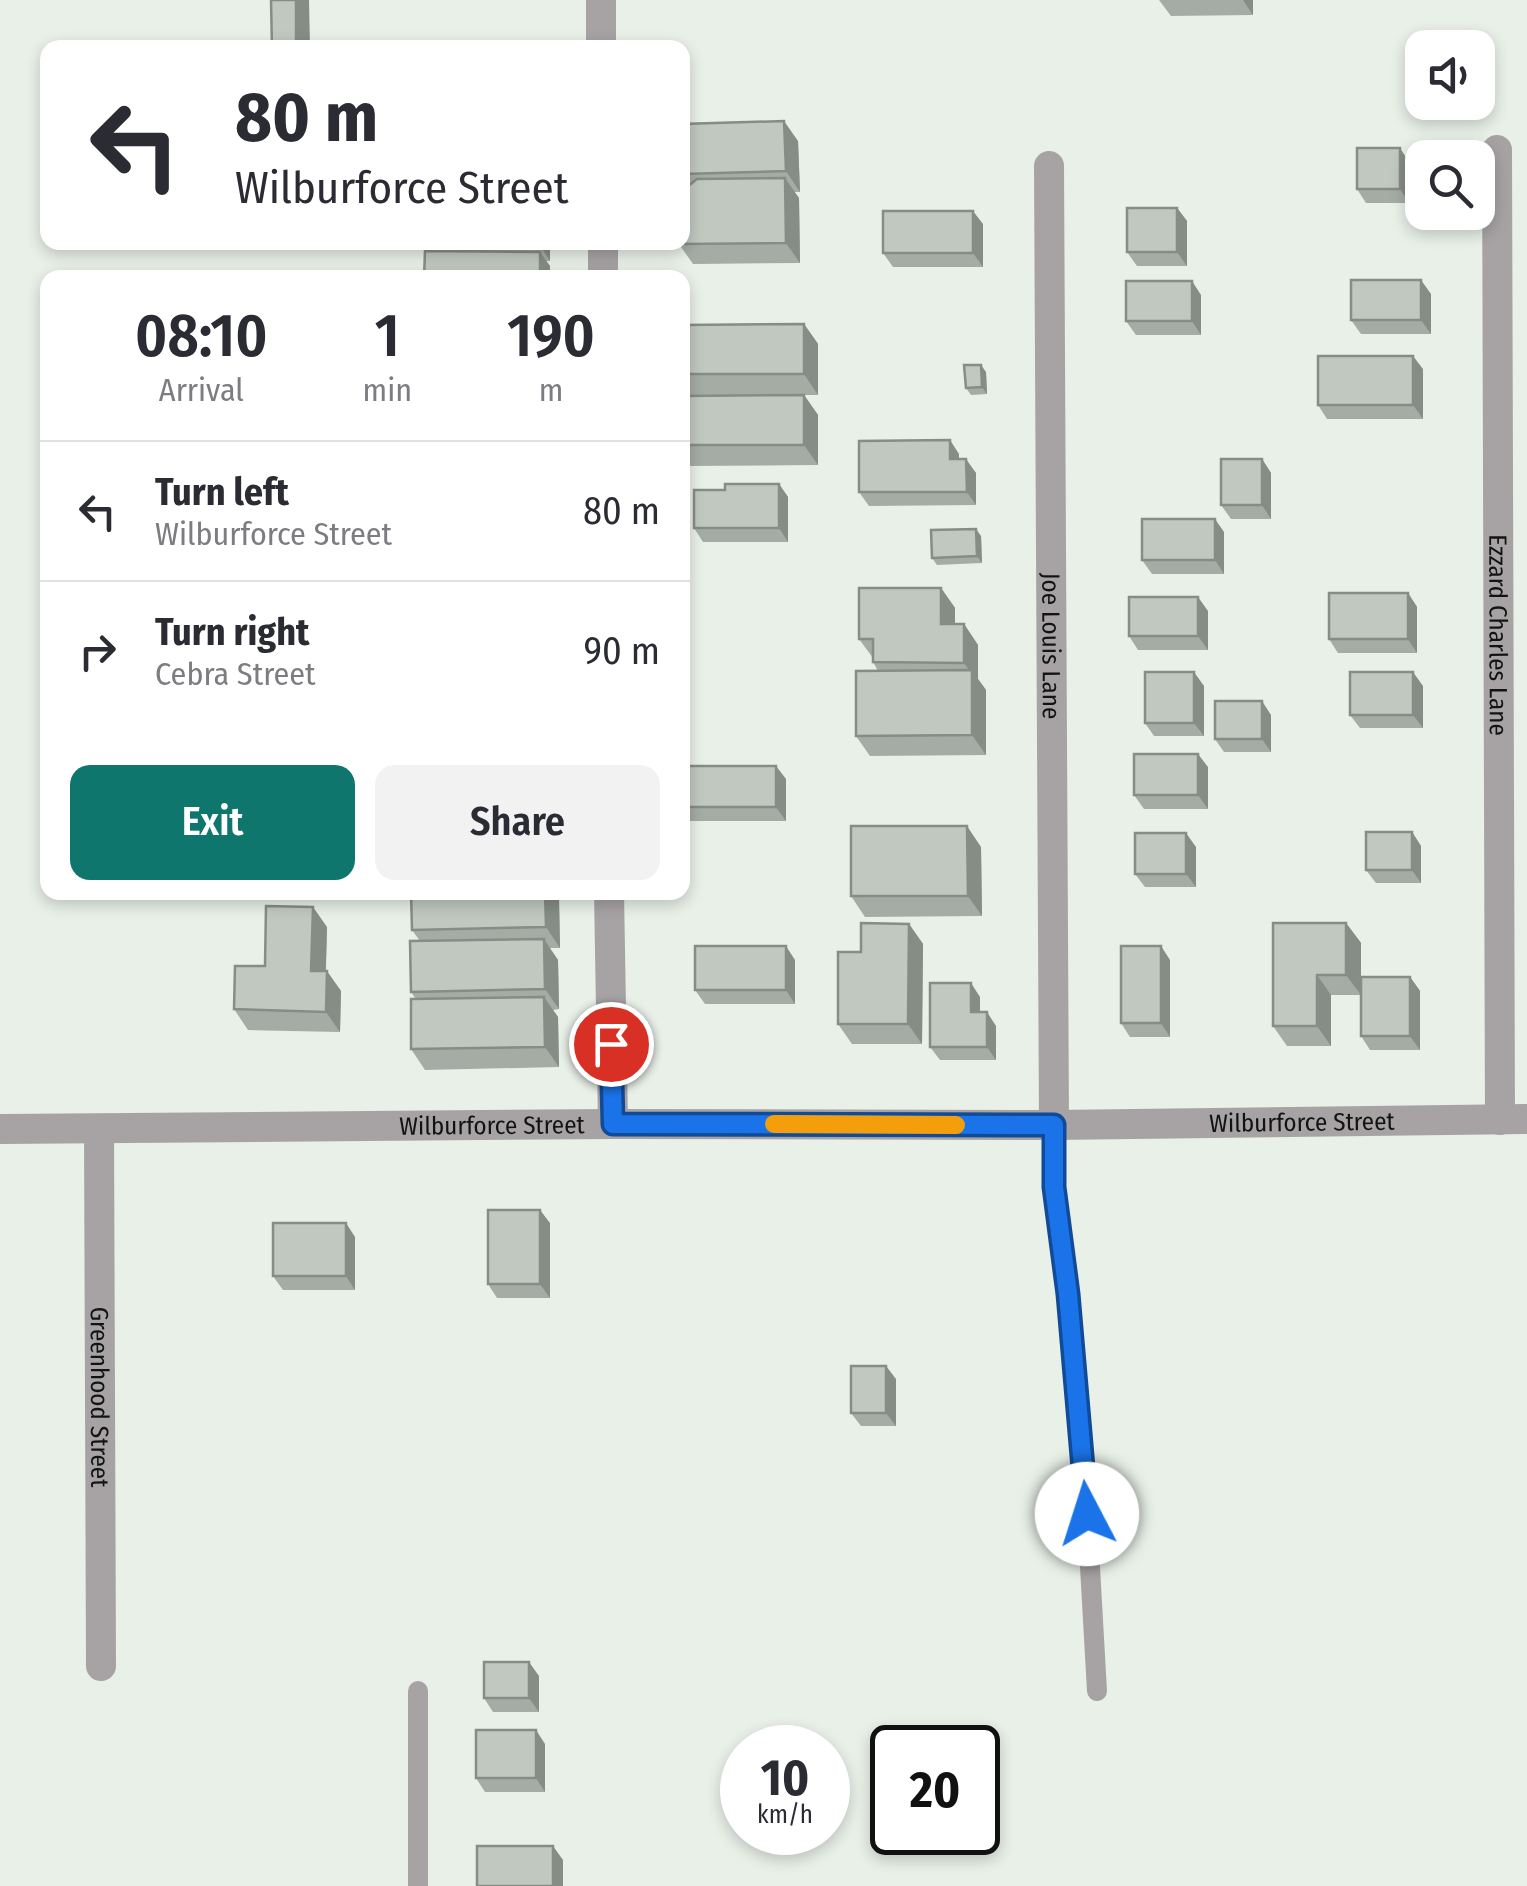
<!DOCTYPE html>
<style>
body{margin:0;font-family:"Fira Sans Condensed",sans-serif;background:#f2f2f3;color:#2b2b33;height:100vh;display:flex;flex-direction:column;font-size:38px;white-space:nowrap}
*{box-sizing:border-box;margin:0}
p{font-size:32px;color:#7c7c81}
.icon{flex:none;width:55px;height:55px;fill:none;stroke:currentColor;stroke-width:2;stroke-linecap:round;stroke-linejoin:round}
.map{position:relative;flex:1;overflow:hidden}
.sheet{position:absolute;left:40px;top:270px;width:650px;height:630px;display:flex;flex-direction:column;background:#fff;border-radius:20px;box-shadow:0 5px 15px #0003}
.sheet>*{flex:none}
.banner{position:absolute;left:40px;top:40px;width:650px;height:210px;border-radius:20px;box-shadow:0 5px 15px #0003;background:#fff;color:#2b2b33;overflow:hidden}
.buttons{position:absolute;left:1405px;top:30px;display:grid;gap:20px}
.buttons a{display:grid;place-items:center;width:90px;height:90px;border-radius:20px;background:#fff;box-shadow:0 5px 15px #0003;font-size:50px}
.speed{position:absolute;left:720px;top:1725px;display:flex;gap:20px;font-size:50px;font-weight:700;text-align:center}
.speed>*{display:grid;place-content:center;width:130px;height:130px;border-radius:50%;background:#fff;box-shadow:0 5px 15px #0003;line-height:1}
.speed small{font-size:25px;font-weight:400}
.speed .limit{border:5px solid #111;border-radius:15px;background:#fff;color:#111}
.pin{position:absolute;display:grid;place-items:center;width:85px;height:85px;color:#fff;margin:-42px;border:5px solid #fff;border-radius:50%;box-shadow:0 2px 10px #0007}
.me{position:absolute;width:110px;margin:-55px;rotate:355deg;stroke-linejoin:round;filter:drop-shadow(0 0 8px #0008)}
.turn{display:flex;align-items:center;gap:35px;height:210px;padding:0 30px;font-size:45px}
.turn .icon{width:130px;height:130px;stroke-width:2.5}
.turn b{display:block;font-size:70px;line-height:85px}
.eta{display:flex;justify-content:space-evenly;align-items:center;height:170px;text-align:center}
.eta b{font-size:60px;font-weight:600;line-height:70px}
.primary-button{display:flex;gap:20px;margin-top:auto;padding:20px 30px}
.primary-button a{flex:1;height:115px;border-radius:20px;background:#0f766e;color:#fff;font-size:40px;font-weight:600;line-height:115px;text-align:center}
.primary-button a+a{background:#f2f2f3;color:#2b2b33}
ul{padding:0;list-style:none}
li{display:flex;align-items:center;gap:30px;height:140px;padding:0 30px;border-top:2px solid #e1e1e2}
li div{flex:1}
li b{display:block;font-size:38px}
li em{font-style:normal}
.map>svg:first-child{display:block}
</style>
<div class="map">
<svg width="1527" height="1886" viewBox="0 0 1527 1886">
<rect width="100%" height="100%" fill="#e8f0e8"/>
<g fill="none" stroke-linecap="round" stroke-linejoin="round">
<g stroke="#a7a3a5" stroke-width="20">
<polyline points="1054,1125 1054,1187 1068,1294 1087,1514 1097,1691"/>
<polyline points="418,1886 418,1691"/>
</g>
<g stroke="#a7a3a5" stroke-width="30">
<path id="s1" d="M1497,150L1500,1120"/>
<path id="s2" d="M1049,166L1054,1125"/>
<path id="s3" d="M99,1129L101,1666"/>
</g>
<g stroke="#a7a3a5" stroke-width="30">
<polyline points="601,0 601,48"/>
<polyline points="603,242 603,278"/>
<polyline points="609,892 613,1124"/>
<path id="s4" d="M0,1129L613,1124L1054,1125L1527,1119"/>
</g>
</g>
<g fill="#a5aca5">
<polygon points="1159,0 1253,0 1253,15 1171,16"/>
<polygon points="682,124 798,141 800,192 794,192 799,198 800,263 693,264 679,244 687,207 687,195 682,195"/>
<polygon points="1409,162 1409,203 1366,203 1357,189"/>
<polygon points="1177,208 1187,221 1187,266 1137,266 1127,252"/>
<polygon points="983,224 983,267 893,267 883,253"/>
<polygon points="550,242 550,261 546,261 550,266 550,278 424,278 437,251 434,247"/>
<polygon points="1431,294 1431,334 1361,334 1351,320"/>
<polygon points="1201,295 1201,335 1136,335 1126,321"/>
<polygon points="804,324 818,344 818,395 684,395 682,393 682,325"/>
<polygon points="1423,369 1423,419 1327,419 1318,405"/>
<polygon points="986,372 987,394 971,395 966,388"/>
<polygon points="804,395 818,415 818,465 684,466 682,464 682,445"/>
<polygon points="959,454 959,459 976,473 976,505 869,506 859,492"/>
<polygon points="1262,459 1271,473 1271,519 1231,519 1221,505"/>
<polygon points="779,484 788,497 788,542 703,542 694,528 725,490"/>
<polygon points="1224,532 1224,574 1152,574 1142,560"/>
<polygon points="981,536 982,563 937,565 932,558"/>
<polygon points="941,588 955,608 955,624 964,624 978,645 978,679 986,690 986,755 870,756 856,736 878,671 873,662 873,658 859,639"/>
<polygon points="1408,593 1417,607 1417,653 1338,653 1329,639"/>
<polygon points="1208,611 1208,650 1138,650 1129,636"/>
<polygon points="1204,686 1204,736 1154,736 1145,723"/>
<polygon points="1423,686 1423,728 1360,728 1350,715"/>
<polygon points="1271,715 1271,752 1224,752 1215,739"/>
<polygon points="682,766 786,779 786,821 682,821"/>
<polygon points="1208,767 1208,809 1144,809 1134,795"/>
<polygon points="1412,832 1421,846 1421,883 1376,883 1366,870"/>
<polygon points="981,847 982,916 865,917 851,896"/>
<polygon points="1196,847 1196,887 1145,887 1135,874"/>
<polygon points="559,898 560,948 549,948 558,960 559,1009 553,1010 558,1017 559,1067 425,1070 411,1049 416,999 411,992 420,941 412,930"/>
<polygon points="1346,923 1361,943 1361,977 1410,977 1420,991 1420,1050 1370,1050 1361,1036 1361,995 1331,995 1331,1046 1287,1046 1273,1026"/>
<polygon points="909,924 923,944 922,1044 852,1044 838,1024 861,952"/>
<polygon points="327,927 326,971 341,991 340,1032 248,1030 234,1009 265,966"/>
<polygon points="795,960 795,1004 705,1004 695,990"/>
<polygon points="1170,960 1170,1037 1130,1037 1121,1023"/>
<polygon points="980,997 980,1012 996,1026 996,1060 940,1060 930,1047"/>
<polygon points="550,1223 550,1298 497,1298 488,1284"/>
<polygon points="355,1237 355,1290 283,1290 273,1276"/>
<polygon points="896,1379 896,1426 861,1426 851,1413"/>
<polygon points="539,1676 539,1712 493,1712 484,1698"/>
<polygon points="545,1744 545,1792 485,1792 476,1778"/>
</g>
<g fill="#868c86">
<polygon points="296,0 309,0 310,48 296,48"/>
<polygon points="1243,0 1253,0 1253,15"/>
<polygon points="784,121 798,141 800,192 786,171"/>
<polygon points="1400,148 1409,162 1409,203 1400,189"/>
<polygon points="785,178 799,198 800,263 786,243"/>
<polygon points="1177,208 1187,221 1187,266 1177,252"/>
<polygon points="973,211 983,224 983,267 973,253"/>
<polygon points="541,242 550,242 550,261 541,247"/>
<polygon points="540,252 550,266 550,278 540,278"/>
<polygon points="1421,280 1431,294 1431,334 1421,320"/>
<polygon points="1192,281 1201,295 1201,335 1192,321"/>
<polygon points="804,324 818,344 818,395 804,374"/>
<polygon points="1413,356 1423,369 1423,419 1413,405"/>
<polygon points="981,365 986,372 987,394 982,387"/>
<polygon points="804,395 818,415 818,465 804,445"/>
<polygon points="950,440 959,454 959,473 950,459"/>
<polygon points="966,459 976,473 976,505 967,492"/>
<polygon points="1262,459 1271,473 1271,519 1262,505"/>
<polygon points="779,484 788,497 788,542 779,528"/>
<polygon points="1215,519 1224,532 1224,574 1215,560"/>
<polygon points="976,529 981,536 982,563 977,556"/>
<polygon points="941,588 955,608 955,645 941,624"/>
<polygon points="1408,593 1417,607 1417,653 1408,639"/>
<polygon points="1198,597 1208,611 1208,650 1198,636"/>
<polygon points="964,624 978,645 978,679 986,690 986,755 972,735 972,674 964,663"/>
<polygon points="1194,672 1204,686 1204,736 1194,723"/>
<polygon points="1413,672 1423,686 1423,728 1413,715"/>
<polygon points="1262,701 1271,715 1271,752 1262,739"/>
<polygon points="1198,754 1208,767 1208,809 1198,795"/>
<polygon points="776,766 786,779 786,821 776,807"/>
<polygon points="967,826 981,847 982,916 968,896"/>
<polygon points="1412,832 1421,846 1421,883 1412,870"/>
<polygon points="1186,833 1196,847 1196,887 1186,874"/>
<polygon points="545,892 555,892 559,898 560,948 546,927"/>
<polygon points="313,907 327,927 325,991 311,971"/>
<polygon points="1346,923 1361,943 1361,995 1346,975"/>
<polygon points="909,924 923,944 922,1044 908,1024"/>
<polygon points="544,939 558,960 559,1009 545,989"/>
<polygon points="786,946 795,960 795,1004 786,990"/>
<polygon points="1161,946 1170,960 1170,1037 1161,1023"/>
<polygon points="327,971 341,991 340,1032 326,1012"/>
<polygon points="1317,975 1331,995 1331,1046 1317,1026"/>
<polygon points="1410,977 1420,991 1420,1050 1410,1036"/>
<polygon points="971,983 980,997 980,1026 971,1012"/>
<polygon points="544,997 558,1017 559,1067 545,1047"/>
<polygon points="987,1012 996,1026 996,1060 987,1047"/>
<polygon points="540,1210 550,1223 550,1298 540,1284"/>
<polygon points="346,1223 355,1237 355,1290 346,1276"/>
<polygon points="886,1366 896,1379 896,1426 886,1413"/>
<polygon points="529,1662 539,1676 539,1712 529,1698"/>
<polygon points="536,1730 545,1744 545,1792 536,1778"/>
<polygon points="553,1846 563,1860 563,1886 553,1886"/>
</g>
<g fill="#c0c8c0" stroke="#868c86" stroke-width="2.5">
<polygon points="271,0 296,0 296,48 272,48"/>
<polygon points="784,121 786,171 682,174 682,124"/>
<rect x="1357" y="148" width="43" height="41"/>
<polygon points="785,178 786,243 679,244 679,242 682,242 682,207 687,207 687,187 697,179"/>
<rect x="1127" y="208" width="50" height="44"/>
<rect x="883" y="211" width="90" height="42"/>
<rect x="434" y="242" width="107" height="5"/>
<polygon points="425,251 540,252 540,278 424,278"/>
<rect x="1351" y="280" width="70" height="40"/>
<rect x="1126" y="281" width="66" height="40"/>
<polygon points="804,324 804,374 682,374 682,325"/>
<rect x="1318" y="356" width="95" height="49"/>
<polygon points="964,365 981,365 982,387 966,388"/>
<polygon points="804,395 804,445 682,445 682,396"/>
<polygon points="950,440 950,459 966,459 967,492 859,492 859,441"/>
<rect x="1221" y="459" width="41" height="46"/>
<polygon points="725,484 779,484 779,528 694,528 694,490 725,490"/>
<rect x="1142" y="519" width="73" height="41"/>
<polygon points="976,529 977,556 932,558 931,530"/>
<polygon points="859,588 941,588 941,624 964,624 964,663 873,662 873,639 859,639"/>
<rect x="1329" y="593" width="79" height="46"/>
<rect x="1129" y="597" width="69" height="39"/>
<polygon points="972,670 972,735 856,736 856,671"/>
<rect x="1145" y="672" width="49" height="51"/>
<rect x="1350" y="672" width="63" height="43"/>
<rect x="1215" y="701" width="47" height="38"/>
<rect x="1134" y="754" width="64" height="41"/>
<rect x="682" y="766" width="94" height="41"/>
<polygon points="851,826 967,826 968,896 851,896"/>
<rect x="1366" y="832" width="46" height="38"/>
<rect x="1135" y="833" width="51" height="41"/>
<polygon points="411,892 545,892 546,927 412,930"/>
<polygon points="266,906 313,907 311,971 327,971 326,1012 234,1009 235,966 265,966"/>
<polygon points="861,923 909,924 908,1024 838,1024 838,952 861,952"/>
<polygon points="1273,923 1346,923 1346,975 1317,975 1317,1026 1273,1026"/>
<polygon points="544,939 545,989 411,992 410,941"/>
<rect x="695" y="946" width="91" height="44"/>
<rect x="1121" y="946" width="40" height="77"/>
<rect x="1361" y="977" width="49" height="59"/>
<polygon points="930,983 971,983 971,1012 987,1012 987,1047 930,1047"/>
<polygon points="544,997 545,1047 411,1049 411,999"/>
<rect x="488" y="1210" width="52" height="74"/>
<rect x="273" y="1223" width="73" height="53"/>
<rect x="851" y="1366" width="35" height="47"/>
<rect x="484" y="1662" width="45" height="36"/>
<rect x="476" y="1730" width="60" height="48"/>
<rect x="477" y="1846" width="76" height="40"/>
</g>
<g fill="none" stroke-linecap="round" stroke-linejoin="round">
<defs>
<polyline id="route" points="611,1044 613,1124 1054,1125 1054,1187 1068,1294 1087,1514"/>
</defs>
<use href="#route" stroke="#114b97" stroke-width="25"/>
<use href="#route" stroke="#1a73e8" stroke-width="18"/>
<polyline stroke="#f59e0b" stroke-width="18" points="774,1124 956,1125"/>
</g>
<g text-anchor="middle" stroke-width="9" stroke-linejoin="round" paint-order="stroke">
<g font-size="25" fill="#111411" stroke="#e8f0e8">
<text dy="9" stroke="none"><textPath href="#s1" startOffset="485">Ezzard Charles Lane</textPath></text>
<text dy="9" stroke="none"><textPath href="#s2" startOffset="480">Joe Louis Lane</textPath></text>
<text dy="9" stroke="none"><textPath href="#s4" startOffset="1302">Wilburforce Street</textPath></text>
<text dy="9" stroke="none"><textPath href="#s4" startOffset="492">Wilburforce Street</textPath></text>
<text dy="9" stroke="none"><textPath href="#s3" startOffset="268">Greenhood Street</textPath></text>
</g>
</g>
</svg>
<div class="buttons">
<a><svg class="icon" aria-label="sound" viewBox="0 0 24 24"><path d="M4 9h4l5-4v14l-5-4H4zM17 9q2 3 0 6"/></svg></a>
<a><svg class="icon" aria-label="search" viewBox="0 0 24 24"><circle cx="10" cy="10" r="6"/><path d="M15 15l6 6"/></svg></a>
</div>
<div class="speed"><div>10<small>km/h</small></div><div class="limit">20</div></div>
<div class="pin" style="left:611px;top:1044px;background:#d93025"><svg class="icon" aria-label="arrive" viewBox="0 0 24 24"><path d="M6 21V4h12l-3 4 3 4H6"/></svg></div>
<svg class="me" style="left:1087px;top:1514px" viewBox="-20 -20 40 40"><circle r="19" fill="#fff"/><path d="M0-13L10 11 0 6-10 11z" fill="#1a73e8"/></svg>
<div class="banner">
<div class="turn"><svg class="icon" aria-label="left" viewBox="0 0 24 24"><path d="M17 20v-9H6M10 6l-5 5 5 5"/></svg><div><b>80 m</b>Wilburforce Street</div></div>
</div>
<section class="sheet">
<div class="eta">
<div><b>08:10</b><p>Arrival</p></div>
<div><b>1</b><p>min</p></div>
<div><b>190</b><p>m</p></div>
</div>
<ul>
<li><svg class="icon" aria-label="left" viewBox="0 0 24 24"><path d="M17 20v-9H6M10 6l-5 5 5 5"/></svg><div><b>Turn left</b><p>Wilburforce Street</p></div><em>80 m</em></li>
<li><svg class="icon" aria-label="right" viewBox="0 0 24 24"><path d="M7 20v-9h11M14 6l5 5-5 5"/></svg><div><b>Turn right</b><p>Cebra Street</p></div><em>90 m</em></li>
</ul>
<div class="primary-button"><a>Exit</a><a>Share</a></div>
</section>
</div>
